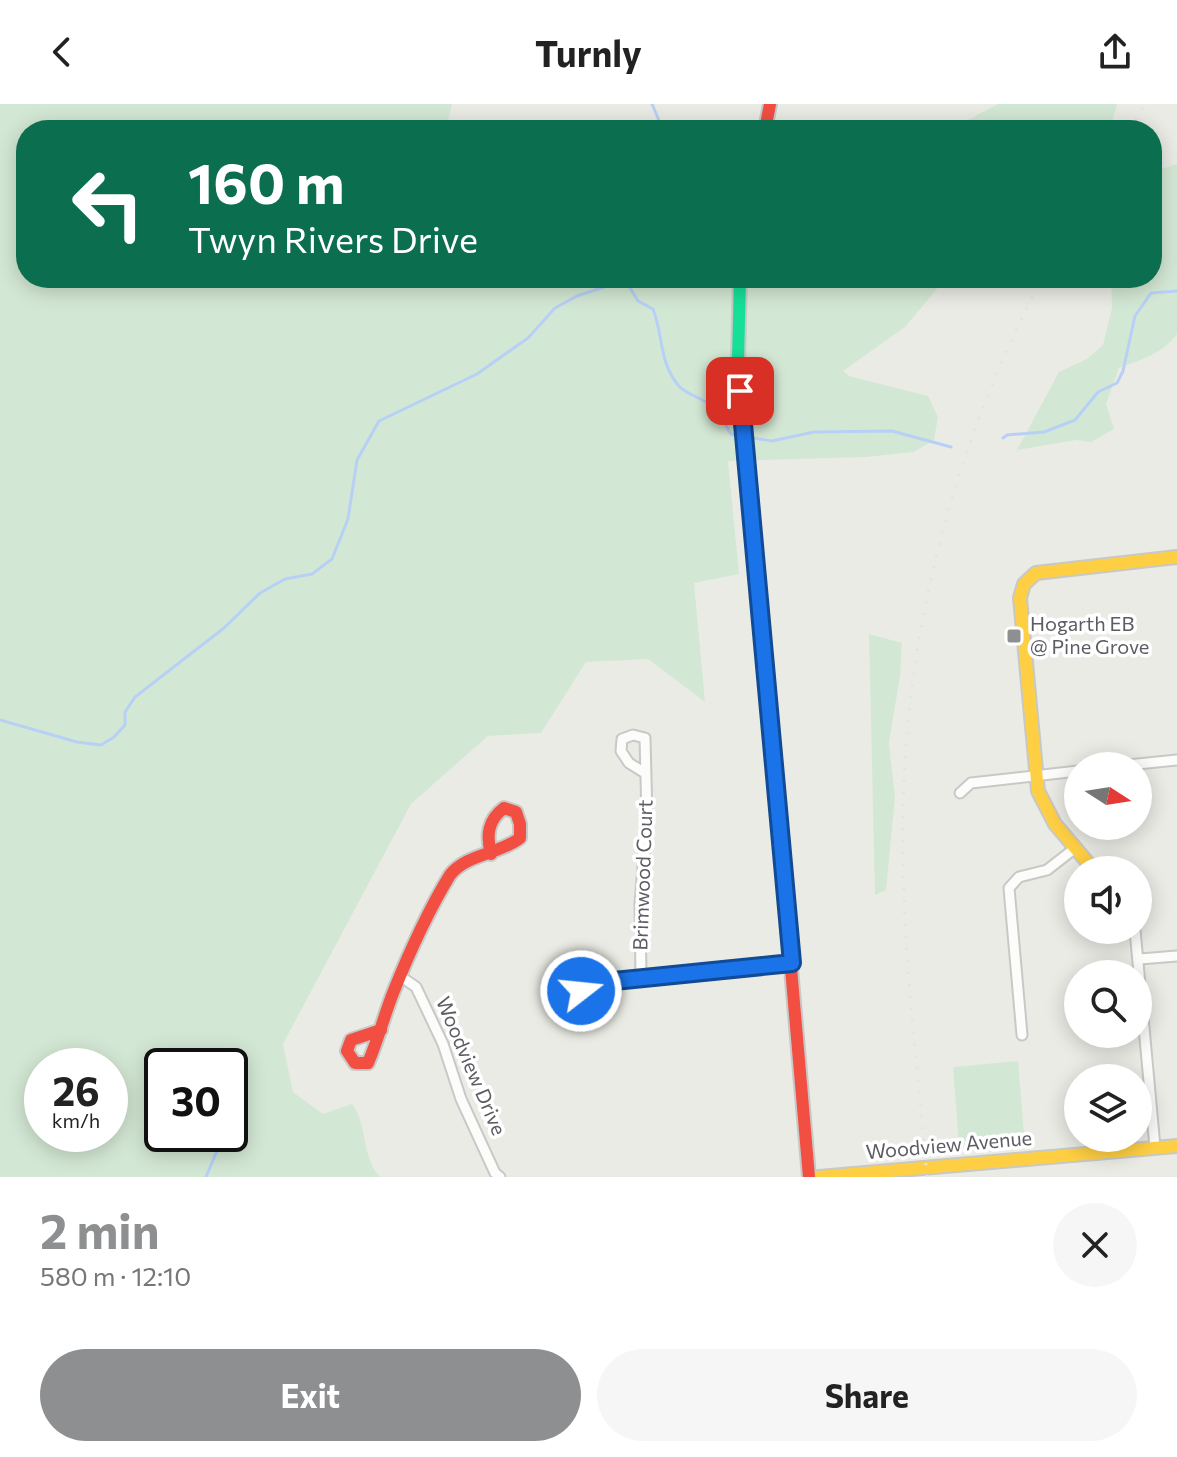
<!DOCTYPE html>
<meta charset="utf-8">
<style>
body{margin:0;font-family:Commissioner,sans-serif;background:#f6f6f6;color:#222;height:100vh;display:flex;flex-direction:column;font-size:30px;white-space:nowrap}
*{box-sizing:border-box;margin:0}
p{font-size:26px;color:#767676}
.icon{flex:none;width:44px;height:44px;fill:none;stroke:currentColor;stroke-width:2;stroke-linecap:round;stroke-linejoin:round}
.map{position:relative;height:1073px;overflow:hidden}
.details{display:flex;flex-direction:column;background:#fff;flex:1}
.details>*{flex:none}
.top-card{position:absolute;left:16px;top:16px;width:1146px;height:168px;border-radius:32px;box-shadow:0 4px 20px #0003;background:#0b6e4f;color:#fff;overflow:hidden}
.needle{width:52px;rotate:102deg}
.tools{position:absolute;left:1064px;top:648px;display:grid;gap:16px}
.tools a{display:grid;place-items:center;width:88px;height:88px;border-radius:50%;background:#fff;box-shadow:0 4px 20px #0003;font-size:40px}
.speed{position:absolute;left:24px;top:944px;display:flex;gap:16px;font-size:40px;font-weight:700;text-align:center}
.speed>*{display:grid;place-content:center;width:104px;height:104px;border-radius:50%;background:#fff;box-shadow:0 4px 20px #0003;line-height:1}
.speed small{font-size:20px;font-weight:400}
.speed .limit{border:4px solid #111;border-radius:12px;background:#fff;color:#111}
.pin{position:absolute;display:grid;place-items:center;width:68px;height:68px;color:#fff;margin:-34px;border-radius:16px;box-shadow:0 4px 12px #0006}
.me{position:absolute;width:88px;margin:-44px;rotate:74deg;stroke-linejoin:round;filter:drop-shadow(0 0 6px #0008)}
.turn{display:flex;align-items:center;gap:28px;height:168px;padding:0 40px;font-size:36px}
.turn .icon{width:104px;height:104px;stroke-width:2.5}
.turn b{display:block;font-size:56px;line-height:68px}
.round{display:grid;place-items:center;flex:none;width:84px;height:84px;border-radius:42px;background:#f6f6f6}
.head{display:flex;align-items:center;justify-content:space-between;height:136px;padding:0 40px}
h1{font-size:48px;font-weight:700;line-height:60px;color:#8d8f90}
.cta{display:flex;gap:16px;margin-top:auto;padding:16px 40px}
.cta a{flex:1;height:92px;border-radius:48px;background:#8d8f90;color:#fff;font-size:32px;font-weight:700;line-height:92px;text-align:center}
.cta a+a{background:#f6f6f6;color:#222}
header{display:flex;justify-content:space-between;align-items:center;height:104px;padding:0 40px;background:#fff;font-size:36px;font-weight:700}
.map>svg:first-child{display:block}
</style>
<header><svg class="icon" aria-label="back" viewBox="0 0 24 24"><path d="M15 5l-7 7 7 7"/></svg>Turnly<svg class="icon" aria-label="share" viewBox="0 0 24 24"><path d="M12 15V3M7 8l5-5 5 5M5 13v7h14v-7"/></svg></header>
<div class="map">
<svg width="1177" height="1073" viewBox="0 0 1177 1073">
<rect width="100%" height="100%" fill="#ebebe5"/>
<g fill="#d3e8d4" fill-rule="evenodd">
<path d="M0,0H452L446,26H26V174H605L607,177L631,174H951L941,180L905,223L843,267L849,272L928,292L938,313L934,336L914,348L866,353L728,357L739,470L694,479L705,598L648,555L586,558L541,629L488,632L411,700L283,940L293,988L323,1010L352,1000C368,1021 361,1052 380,1073H0ZM42,962H110V1030H42ZM162,962H230V1030H162Z"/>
<polygon points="998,0 1117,0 1110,26 949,26"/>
<path d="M1177,60V230C1162,250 1141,256 1119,264L1106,300L1114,325L1091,338L1076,336L1017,346L1059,268L1087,255L1103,241L1112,204L1111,174H1152V68Z"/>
<polygon points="869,530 902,539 900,572 889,639 895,693 886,786 875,791"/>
<polygon points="1018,957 1025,1042 959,1042 953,963"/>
</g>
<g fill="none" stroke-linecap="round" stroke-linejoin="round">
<g stroke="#b8d0f6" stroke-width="3">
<polyline points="652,0 663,26"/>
<path d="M626,177L638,197L653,205C663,230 659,258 678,281C687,292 705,294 714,304C721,311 726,322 731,330L736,331"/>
<polyline points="753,334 772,337 814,328 892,327 951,343"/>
<polyline points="1003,334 1007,331 1044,328 1075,316 1098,288 1117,279 1123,267 1135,212 1151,189 1177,187"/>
<polyline points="0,616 77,638 101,641 114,633 125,621 125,608 135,593 224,524 260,489 285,475 312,470 332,455 348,415 357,356 379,317 477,270 528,234 555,204 577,192 631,174"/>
<polyline points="206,1073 216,1049 225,1040"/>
</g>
<defs>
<g id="street">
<polyline points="1118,662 1177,656"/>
<polyline points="960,689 971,679 1078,667"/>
<polyline points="1135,826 1155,1043"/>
<polyline points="1140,855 1177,852"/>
<polyline points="400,872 416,883 443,940 461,995 495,1069 500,1073"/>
<polyline points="641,874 640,800 647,714 645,634 633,631 622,635 621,647 629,659 645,669"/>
<polyline points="614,877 598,862 584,857 572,864 570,878 581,887 598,886 614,877 792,859"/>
<polyline points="1022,931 1009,784 1019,773 1047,766 1074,745"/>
</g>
<polyline id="fast" points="740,174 738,256 774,667"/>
<g id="slow">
<polyline points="1094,766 1055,720 1038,687 1020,494 1024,480 1036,469 1177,453"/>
<polyline points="819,1073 1177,1042"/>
</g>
<g id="jam">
<polyline points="765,26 770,0"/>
<polyline points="774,667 809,1073"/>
<path d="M381,926L351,936L347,947L355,959H368C378,936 384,912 393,889C409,849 428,807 450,771C466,750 500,750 520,734V720L516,708L504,704C488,716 486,731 491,750"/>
</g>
</defs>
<use href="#street" stroke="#c8c9c7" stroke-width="13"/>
<use href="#fast" stroke="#c8c8c7" stroke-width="16"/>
<use href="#slow" stroke="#c8c8c7" stroke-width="16"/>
<use href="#jam" stroke="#c8c8c7" stroke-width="16"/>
<use href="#street" stroke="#fcfcfb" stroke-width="9"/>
<use href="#fast" stroke="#16e098" stroke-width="12"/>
<use href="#slow" stroke="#ffcf43" stroke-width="12"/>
<use href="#jam" stroke="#f24e42" stroke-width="12"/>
<g stroke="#e3e3e2" stroke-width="3" stroke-dasharray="2 10" stroke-linecap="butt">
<polyline points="1129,26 1145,0"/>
<path d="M927,1073C918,966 904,859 903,752C899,550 948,353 1042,174"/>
</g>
</g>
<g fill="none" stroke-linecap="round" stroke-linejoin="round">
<defs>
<polyline id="route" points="581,887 598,886 614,877 792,859 740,287"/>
</defs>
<use href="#route" stroke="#114b97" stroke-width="20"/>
<use href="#route" stroke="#1a73e8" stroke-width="14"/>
</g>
<rect fill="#8d8f90" stroke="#fff" stroke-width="3" x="1006" y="524" width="16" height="16" rx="4"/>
<g text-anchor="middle" stroke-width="7" stroke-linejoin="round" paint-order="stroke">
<g font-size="20" fill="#5b5d63" stroke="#fff" text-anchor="start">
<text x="1030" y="527">Hogarth EB<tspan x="1030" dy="23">@ Pine Grove</tspan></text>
</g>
<g font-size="20" fill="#5b5d63" stroke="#fff">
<text transform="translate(643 771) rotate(-88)" y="7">Brimwood Court</text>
<text transform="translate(471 962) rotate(67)" y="7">Woodview Drive</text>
<text transform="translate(949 1041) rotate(-5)" y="7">Woodview Avenue</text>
</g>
</g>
</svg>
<div class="tools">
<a><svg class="needle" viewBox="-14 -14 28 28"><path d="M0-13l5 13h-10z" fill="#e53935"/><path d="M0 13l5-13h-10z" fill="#767676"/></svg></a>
<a><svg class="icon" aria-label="sound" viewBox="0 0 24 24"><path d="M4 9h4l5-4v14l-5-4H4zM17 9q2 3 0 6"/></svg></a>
<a><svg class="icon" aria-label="search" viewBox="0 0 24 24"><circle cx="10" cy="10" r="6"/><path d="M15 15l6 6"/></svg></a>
<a><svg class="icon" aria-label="layers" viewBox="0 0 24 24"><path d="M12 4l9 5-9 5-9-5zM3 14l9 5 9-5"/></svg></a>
</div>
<div class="speed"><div>26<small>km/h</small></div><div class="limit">30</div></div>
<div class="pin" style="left:740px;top:287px;background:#d93025"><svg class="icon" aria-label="arrive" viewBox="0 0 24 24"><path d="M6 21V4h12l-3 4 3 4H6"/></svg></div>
<svg class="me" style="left:581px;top:887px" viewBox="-20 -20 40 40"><circle r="17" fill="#1a73e8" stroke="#fff" stroke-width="3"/><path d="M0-11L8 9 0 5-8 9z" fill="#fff"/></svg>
<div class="top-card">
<div class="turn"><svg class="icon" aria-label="left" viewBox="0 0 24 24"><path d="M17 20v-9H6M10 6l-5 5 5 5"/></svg><div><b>160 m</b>Twyn Rivers Drive</div></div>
</div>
</div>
<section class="details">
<div class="head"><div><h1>2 min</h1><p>580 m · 12:10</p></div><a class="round"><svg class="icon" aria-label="close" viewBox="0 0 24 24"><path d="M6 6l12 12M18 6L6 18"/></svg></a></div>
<div class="cta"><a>Exit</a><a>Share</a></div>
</section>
